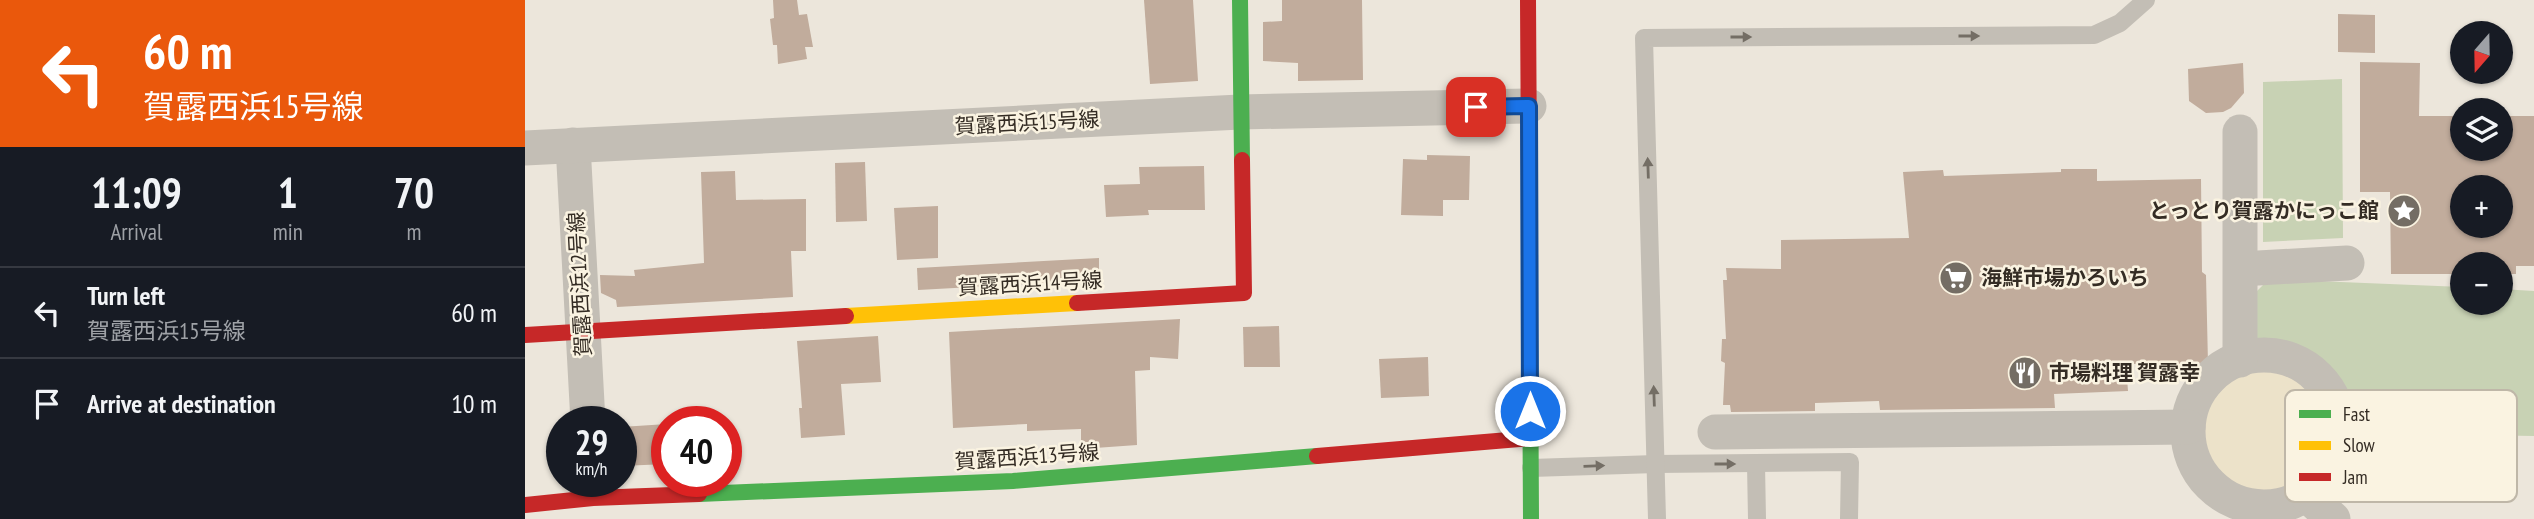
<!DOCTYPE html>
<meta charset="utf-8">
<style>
body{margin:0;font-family:"PT Sans Narrow","Noto Sans JP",sans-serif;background:#242831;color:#f1f3f6;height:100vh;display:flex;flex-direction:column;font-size:26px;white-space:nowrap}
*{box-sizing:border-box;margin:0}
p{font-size:23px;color:#9ea1a6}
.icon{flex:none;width:38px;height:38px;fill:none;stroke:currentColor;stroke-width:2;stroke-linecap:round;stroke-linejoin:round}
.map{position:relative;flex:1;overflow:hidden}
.panel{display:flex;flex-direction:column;background:#171b24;width:525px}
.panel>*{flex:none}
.banner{background:#ea580c;color:#fff;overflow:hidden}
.needle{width:46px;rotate:200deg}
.buttons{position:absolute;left:1925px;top:21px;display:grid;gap:14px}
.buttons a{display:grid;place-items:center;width:63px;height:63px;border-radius:50%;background:#171b24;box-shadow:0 2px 5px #0004;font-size:35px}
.speed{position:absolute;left:21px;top:406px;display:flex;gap:14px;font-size:35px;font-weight:700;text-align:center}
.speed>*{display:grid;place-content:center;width:91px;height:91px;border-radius:50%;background:#171b24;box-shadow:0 2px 5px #0004;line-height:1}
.speed small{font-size:18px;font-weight:400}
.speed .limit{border:10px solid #d22;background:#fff;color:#111}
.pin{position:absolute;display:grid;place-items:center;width:60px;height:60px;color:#fff;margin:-30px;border-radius:14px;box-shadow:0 4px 10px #0006}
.me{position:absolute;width:77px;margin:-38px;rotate:0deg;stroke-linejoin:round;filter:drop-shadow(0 0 5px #0008)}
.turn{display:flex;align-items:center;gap:24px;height:147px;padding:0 28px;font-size:32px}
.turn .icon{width:91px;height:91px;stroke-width:2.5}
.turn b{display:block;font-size:49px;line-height:60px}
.eta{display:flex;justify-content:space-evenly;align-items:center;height:119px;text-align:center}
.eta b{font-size:42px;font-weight:600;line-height:49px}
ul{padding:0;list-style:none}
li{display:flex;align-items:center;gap:21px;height:91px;padding:0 28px;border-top:2px solid #363941}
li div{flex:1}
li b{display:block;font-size:26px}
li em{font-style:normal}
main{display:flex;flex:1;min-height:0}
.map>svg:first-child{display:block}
</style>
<main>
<section class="panel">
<div class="banner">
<div class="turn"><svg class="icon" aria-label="left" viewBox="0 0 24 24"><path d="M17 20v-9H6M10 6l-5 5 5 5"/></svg><div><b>60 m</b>賀露西浜15号線</div></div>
</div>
<div class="eta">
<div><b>11:09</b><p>Arrival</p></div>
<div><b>1</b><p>min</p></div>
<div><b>70</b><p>m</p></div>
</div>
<ul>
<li><svg class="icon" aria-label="left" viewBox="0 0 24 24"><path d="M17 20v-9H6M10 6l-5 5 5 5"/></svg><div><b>Turn left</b><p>賀露西浜15号線</p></div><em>60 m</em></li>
<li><svg class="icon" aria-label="arrive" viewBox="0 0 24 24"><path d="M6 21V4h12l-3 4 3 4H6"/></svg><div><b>Arrive at destination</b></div><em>10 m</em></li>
</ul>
</section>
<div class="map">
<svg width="2009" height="519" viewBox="0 0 2009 519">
<rect width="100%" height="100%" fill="#ece6db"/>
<g fill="#c8d2b4">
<polygon points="1817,79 1818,238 1738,242 1738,82"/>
<path d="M1744,279L1937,287V303H1976V289L2009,291V436L1827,433C1823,373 1788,350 1731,344L1729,294Z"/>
</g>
<circle fill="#ece2c9" cx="1738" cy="430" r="63"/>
<g fill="#c1ac9c" fill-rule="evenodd">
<polygon points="248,0 272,0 274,15 282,14 288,47 280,47 282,59 253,64 252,45 248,45 245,19 249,18"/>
<polygon points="619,0 668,0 673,81 625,84"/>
<polygon points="757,0 837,0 838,80 773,81 773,63 738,61 738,22 757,21"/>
<polygon points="1813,14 1850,15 1850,53 1813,52"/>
<path d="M1835,62L1895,63L1894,116H1937V149H1976V116H2009V266H1991V274H1976V264H1937V274H1866L1865,192H1835ZM1937,187H1976V226H1937Z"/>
<polygon points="1718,63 1719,93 1706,108 1698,112 1681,113 1664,101 1663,69"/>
<polygon points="902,155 945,156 944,200 918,200 918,216 876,215 878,159 902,160"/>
<polygon points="340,162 342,221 311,222 310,163"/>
<polygon points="679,166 680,210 623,210 624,215 581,217 579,185 615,184 614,167"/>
<polygon points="1536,169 1572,169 1572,181 1676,179 1677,272 1681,275 1683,364 1601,364 1603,391 1529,394 1530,408 1355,410 1354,401 1290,403 1290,411 1206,412 1205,405 1198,405 1200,363 1196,361 1197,339 1201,339 1198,280 1202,280 1201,268 1256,269 1256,240 1384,238 1378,172 1418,170 1419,176 1536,172"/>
<polygon points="210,171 211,200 281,199 281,251 266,251 268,297 92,307 91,300 76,293 75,275 110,276 109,270 179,263 176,172"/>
<polygon points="413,206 413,258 372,260 369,208"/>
<polygon points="574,258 574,280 393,290 392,268"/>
<polygon points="655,319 653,359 625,357 625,370 610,371 612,445 556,449 556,429 502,431 502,424 428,428 424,332"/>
<polygon points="754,326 755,367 719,367 718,327"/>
<polygon points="353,336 356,382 316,384 320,435 276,438 274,408 277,408 272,341"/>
<polygon points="903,357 904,396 856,398 854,359"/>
<polygon points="142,424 142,464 96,466 96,427"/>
</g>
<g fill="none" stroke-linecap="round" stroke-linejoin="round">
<g stroke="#c3beb5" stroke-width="18">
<polyline points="1231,464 1232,519"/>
<polyline points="1006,468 1131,464 1325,462 1324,519"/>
<polyline points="1132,519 1119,38 1569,35 1595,23 1621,0"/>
</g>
<g stroke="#c3beb5" stroke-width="35">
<polyline points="48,145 63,422"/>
<polyline points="0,148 715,112 1004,106"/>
<polyline points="1716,269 1822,263"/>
<circle cx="1739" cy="431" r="76"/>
<polyline points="1715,360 1715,132"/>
<polyline points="1190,432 1663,427"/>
<polyline points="1781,494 1808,519"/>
</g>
<g stroke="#4caf50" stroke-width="16">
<polyline points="715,0 717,160"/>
<polyline points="1005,335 1006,519"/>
<polyline points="174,494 488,481 792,456"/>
</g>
<polyline stroke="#ffc107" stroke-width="16" points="321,316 552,303"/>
<g stroke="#c62828" stroke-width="16">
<polyline points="1003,0 1005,335"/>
<polyline points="552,303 719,293 717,160"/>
<polyline points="0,335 321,316"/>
<polyline points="792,456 1006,438"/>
<polyline points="0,505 68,498 174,494"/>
</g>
</g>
<defs><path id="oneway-solid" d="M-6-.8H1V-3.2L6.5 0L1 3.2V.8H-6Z" transform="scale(1.75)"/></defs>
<g fill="#746e65">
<use href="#oneway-solid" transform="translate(1444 36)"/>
<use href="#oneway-solid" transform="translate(1216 37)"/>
<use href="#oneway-solid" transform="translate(1123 168) rotate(-92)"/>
<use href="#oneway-solid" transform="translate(1129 396) rotate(-92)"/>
<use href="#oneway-solid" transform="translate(1200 464)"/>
<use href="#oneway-solid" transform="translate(1069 466) rotate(-2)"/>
</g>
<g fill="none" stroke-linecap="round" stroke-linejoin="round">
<defs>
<polyline id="route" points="951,107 1004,106 1005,411"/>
</defs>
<use href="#route" stroke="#114b97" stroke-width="18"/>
<use href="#route" stroke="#1a73e8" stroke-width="12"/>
</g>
<defs>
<symbol id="sight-disc" viewBox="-11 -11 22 22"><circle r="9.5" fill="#746d64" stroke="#faf3e1"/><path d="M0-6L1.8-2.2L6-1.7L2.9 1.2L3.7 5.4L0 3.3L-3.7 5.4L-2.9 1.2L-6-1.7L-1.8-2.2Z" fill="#fff"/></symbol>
<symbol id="supermarket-disc" viewBox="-11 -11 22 22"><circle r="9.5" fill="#746d64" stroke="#faf3e1"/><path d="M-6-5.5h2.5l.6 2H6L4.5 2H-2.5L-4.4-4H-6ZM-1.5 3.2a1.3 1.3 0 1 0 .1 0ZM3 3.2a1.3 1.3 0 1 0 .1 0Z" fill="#fff"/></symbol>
<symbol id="restaurant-disc" viewBox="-11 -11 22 22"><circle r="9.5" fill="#746d64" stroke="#faf3e1"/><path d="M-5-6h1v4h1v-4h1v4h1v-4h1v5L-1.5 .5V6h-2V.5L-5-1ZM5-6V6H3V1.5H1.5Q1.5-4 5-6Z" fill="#fff"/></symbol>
</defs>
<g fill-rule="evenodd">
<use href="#sight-disc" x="1860" y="192" width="38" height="38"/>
<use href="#supermarket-disc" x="1412" y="259" width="38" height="38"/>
<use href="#restaurant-disc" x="1481" y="354" width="38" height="38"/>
</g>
<g text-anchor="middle" stroke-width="5" stroke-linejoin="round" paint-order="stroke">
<g font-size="21" fill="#342c24" stroke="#faf3e1">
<text transform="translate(502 123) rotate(-3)" y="7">賀露西浜15号線</text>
<text transform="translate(55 284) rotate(-93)" y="7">賀露西浜12号線</text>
<text transform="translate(505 284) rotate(-3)" y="7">賀露西浜14号線</text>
<text transform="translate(502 457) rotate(-4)" y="7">賀露西浜13号線</text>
</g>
<g font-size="21" font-weight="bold" fill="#342c24" stroke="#faf3e1" text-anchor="start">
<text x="1854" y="218" text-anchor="end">とっとり賀露かにっこ館</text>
<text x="1456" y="285">海鮮市場かろいち</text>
<text x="1524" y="380">市場料理 賀露幸</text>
</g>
</g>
<rect x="1760" y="390" width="232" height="112" rx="10" fill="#faf3e1" stroke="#bfb7a8" stroke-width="2"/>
<rect x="1774" y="410" width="32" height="8" fill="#4caf50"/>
<rect x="1774" y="441" width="32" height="9" fill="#ffc107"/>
<rect x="1774" y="473" width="32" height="8" fill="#c62828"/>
<g font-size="19" fill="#342c24">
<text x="1818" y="421">Fast</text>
<text x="1818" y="452">Slow</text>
<text x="1818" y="484">Jam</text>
</g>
</svg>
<div class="buttons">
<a><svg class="needle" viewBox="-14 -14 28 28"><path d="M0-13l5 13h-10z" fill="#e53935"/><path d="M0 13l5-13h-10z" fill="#9ea1a6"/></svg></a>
<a><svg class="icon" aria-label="layers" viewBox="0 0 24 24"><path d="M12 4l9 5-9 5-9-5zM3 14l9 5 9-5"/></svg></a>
<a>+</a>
<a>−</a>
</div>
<div class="speed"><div>29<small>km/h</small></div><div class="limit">40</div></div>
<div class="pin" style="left:951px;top:107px;background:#d93025"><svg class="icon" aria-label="arrive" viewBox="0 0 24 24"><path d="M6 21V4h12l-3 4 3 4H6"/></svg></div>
<svg class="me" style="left:1005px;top:411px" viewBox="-20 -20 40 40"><circle r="17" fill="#1a73e8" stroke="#fff" stroke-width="3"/><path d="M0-11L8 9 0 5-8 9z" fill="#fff"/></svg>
</div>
</main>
